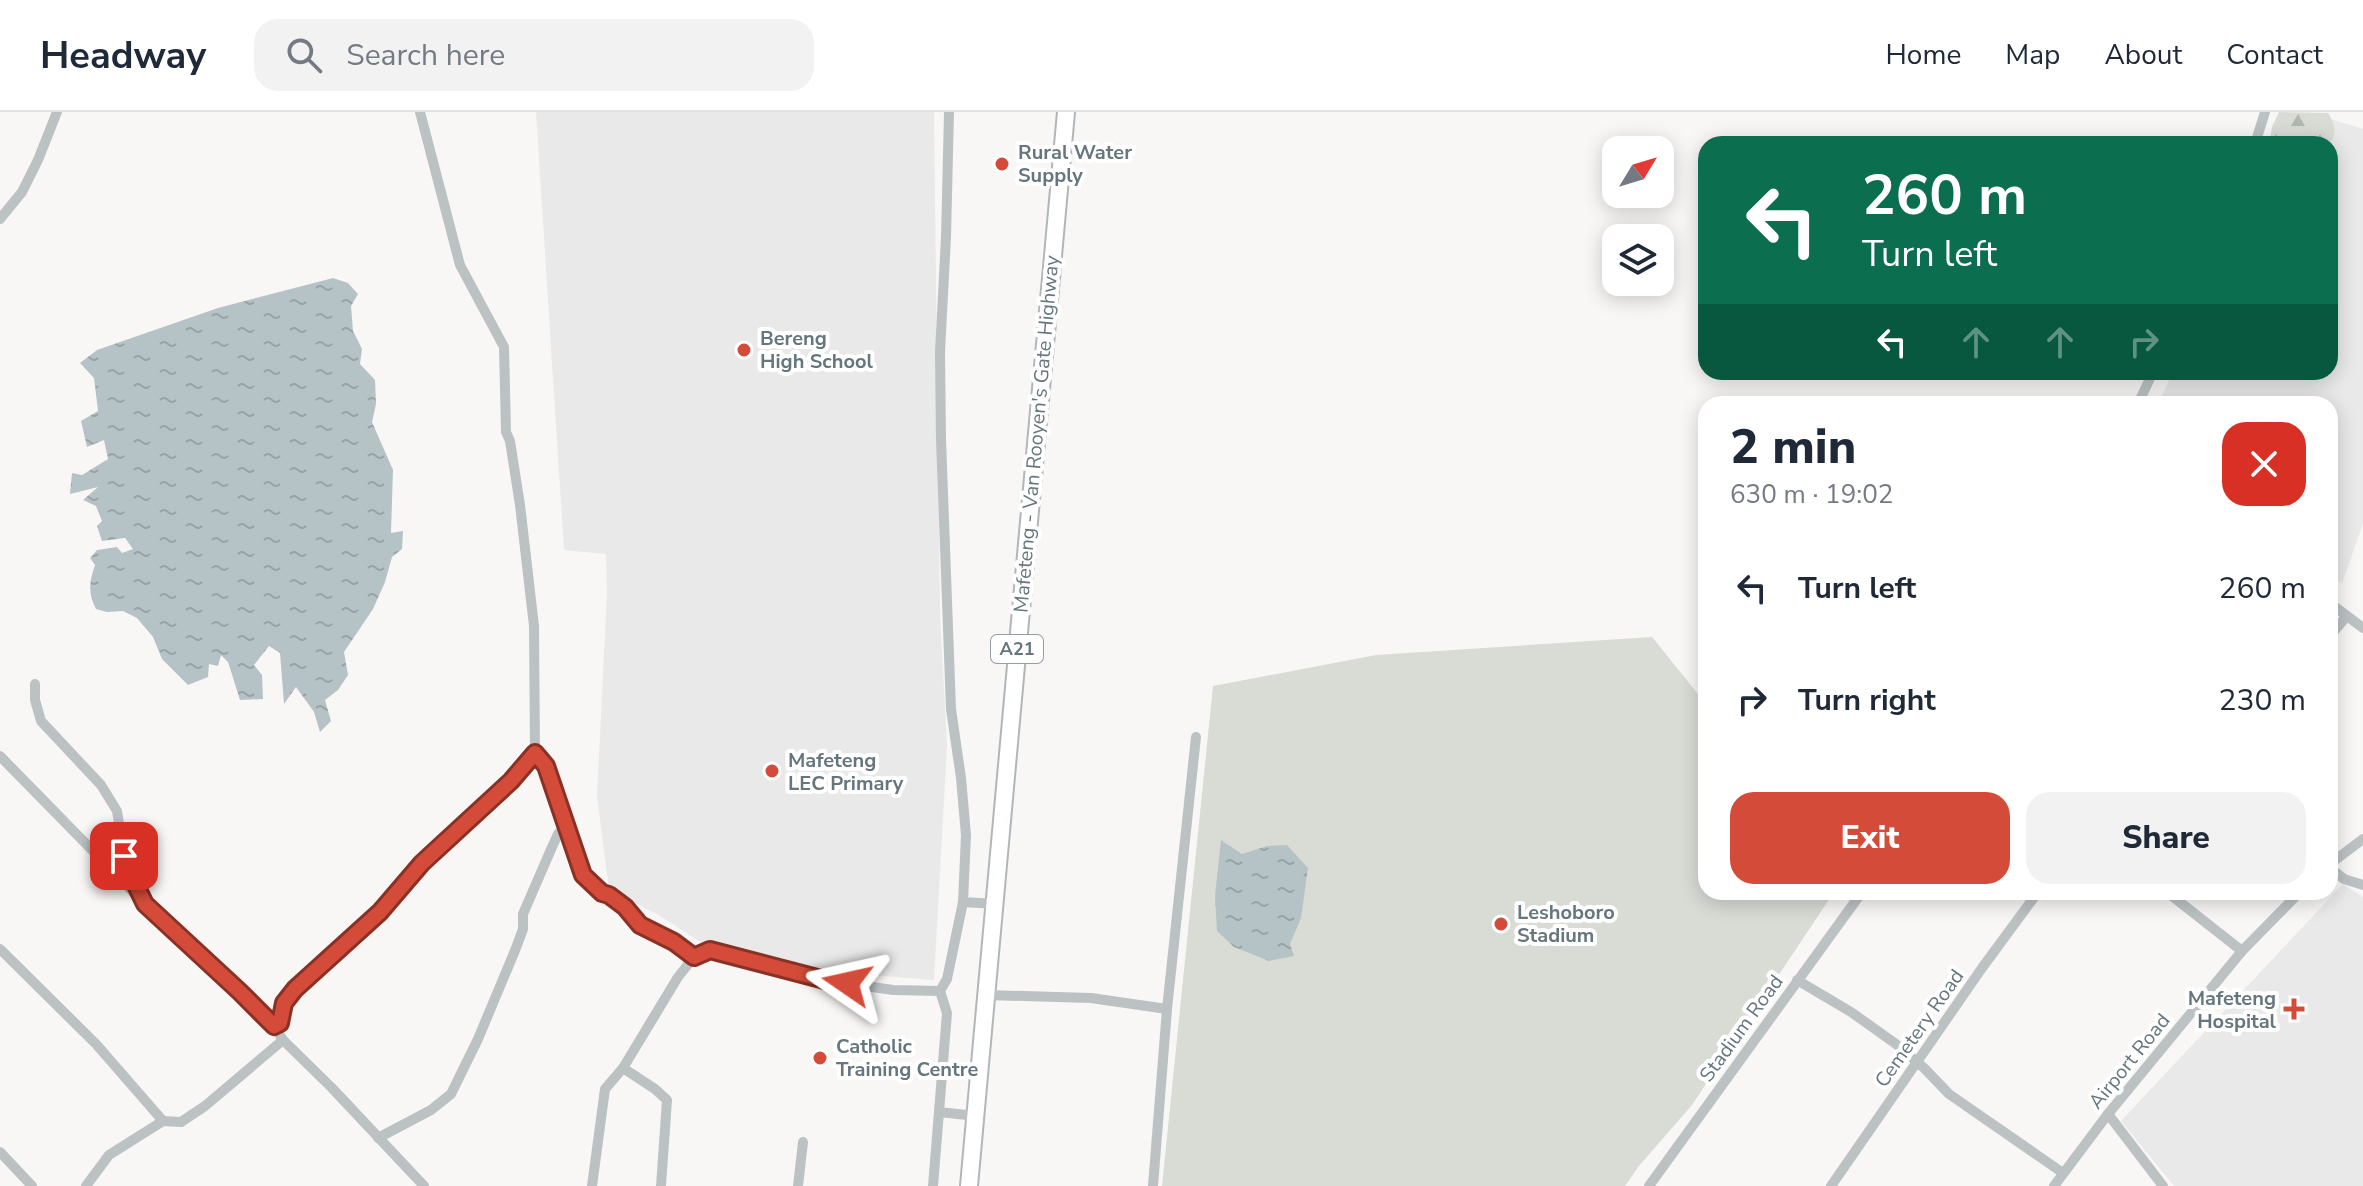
<!DOCTYPE html>
<meta charset="utf-8">
<style>
body{margin:0;font-family:"Nunito Sans",sans-serif;background:#f2f2f3;color:#1f2937;height:100vh;display:flex;flex-direction:column;font-size:30px;white-space:nowrap}
*{box-sizing:border-box;margin:0}
p{font-size:26px;color:#747a83}
.icon{flex:none;width:44px;height:44px;fill:none;stroke:currentColor;stroke-width:2;stroke-linecap:round;stroke-linejoin:round}
.map{position:relative;flex:1;overflow:hidden}
.details{position:absolute;left:1698px;top:284px;width:640px;height:504px;display:flex;flex-direction:column;background:#fff;border-radius:24px;box-shadow:0 4px 20px #0003}
.details>*{flex:none}
.banner{position:absolute;left:1698px;top:24px;width:640px;height:244px;border-radius:24px;box-shadow:0 4px 20px #0003;background:#0b6e4f;color:#fff;overflow:hidden}
.needle{width:52px;rotate:52deg}
.controls{position:absolute;left:1602px;top:24px;display:grid;gap:16px}
.controls a{display:grid;place-items:center;width:72px;height:72px;border-radius:16px;background:#fff;box-shadow:0 4px 20px #0003;font-size:40px}
.pin{position:absolute;display:grid;place-items:center;width:68px;height:68px;color:#fff;margin:-34px;border-radius:16px;box-shadow:0 4px 12px #0006}
.me{position:absolute;width:88px;margin:-44px;rotate:281deg;stroke-linejoin:round;filter:drop-shadow(0 0 6px #0008)}
.turn{display:flex;align-items:center;gap:28px;height:168px;padding:0 32px;font-size:36px}
.turn .icon{width:104px;height:104px;stroke-width:2.5}
.turn b{display:block;font-size:56px;line-height:68px}
.lanes{display:flex;align-items:center;height:76px;padding:0 32px;background:#0003;justify-content:center;gap:40px;direction:ltr}
.lanes .off{opacity:.35}
.round{display:grid;place-items:center;flex:none;width:84px;height:84px;border-radius:24px;background:#f2f2f3}
.overview{display:flex;align-items:center;justify-content:space-between;height:136px;padding:0 32px}
h1{font-size:48px;font-weight:800;line-height:60px}
.cta{display:flex;gap:16px;margin-top:auto;padding:16px 32px}
.cta a{flex:1;height:92px;border-radius:24px;background:#d44c39;color:#fff;font-size:32px;font-weight:800;line-height:92px;text-align:center}
.cta a+a{background:#f2f2f3;color:#1f2937}
ul{padding:0;list-style:none}
li{display:flex;align-items:center;gap:24px;height:112px;padding:0 32px}
li div{flex:1}
li b{display:block;font-size:30px}
li em{font-style:normal}
header{display:flex;align-items:center;gap:48px;box-sizing:border-box;height:112px;padding:0 40px;background:#fff;border-bottom:2px solid #e0e1e3}
header strong{font-size:38px}
nav{display:flex;gap:44px;margin-inline-start:auto;font-size:28px}
.search{width:560px;height:72px;background:#f2f2f3;display:flex;align-items:center;gap:20px;box-sizing:border-box;padding:0 28px;border-radius:24px;color:#747a83;font-size:30px}
.map>svg:first-child{display:block}
</style>
<header>
<strong>Headway</strong>
<div class="search"><svg class="icon" aria-label="search" viewBox="0 0 24 24"><circle cx="10" cy="10" r="6"/><path d="M15 15l6 6"/></svg>Search here</div>
<nav><a>Home</a><a>Map</a><a>About</a><a>Contact</a></nav>
</header>
<div class="map">
<svg width="2363" height="1074" viewBox="0 0 2363 1074">
<defs>
<pattern id="forest-firs" width="22" height="20" patternUnits="userSpaceOnUse" patternTransform="scale(2)"><rect width="22" height="20" fill="#d8dcd5"/><path d="M5 1l3.5 6h-7zM16 11l3.5 6h-7z" fill="#b3b7b2"/></pattern>
<pattern id="water-ripples" width="26" height="14" patternUnits="userSpaceOnUse" patternTransform="scale(2)"><rect width="26" height="14" fill="#b6c3c6"/><path d="M2 4q2-2 4 0t4 0M15 11q2-2 4 0t4 0" fill="none" stroke="#98a3a6"/></pattern>
</defs>
<rect width="100%" height="100%" fill="#f8f7f5"/>
<g fill="#e8e9e8">
<polygon points="536,0 934,0 940,503 947,633 934,868 846,861 702,831 657,802 609,778 597,684 607,482 606,442 564,438"/>
<polygon points="2308,0 2363,17 2363,411 2342,472 2330,462 2330,292 2158,292 2173,260 2330,260 2330,32 2278,32"/>
<polygon points="2343,772 2363,785 2363,1074 2174,1074 2121,1009"/>
</g>
<path fill="url(#forest-firs)" d="M2279,0L2328,1C2335,12 2337,21 2330,32H2269L2272,15Z"/>
<polygon fill="#d8dcd5" points="1652,525 1706,592 1706,780 1834,780 1692,993 1639,1054 1625,1074 1162,1074 1213,574 1376,543"/>
<g fill="url(#water-ripples)">
<path d="M333,166L348,171L358,182L351,194L353,219L362,237L360,252L375,268L376,292L372,310L393,358L391,421L403,419L402,437L392,445L385,470L373,497L344,540L348,563L338,578L325,588L331,609L320,620L314,600L296,575L284,592L280,541L269,534L254,553L262,563L263,587L240,588L228,550L221,543L218,554L209,552L208,565L188,573L162,547L153,525L137,506L123,499L107,500L96,497C88,482 89,470 95,453L90,446L97,438L117,435L122,441L133,437L125,426L102,429L97,414L102,409L96,394L83,388L98,375L70,382L72,361L82,363L108,347L104,328L87,335L81,309L98,299L94,266L80,251L97,238L218,196Z"/>
<polygon points="1221,728 1242,742 1267,734 1287,733 1308,756 1301,806 1290,832 1294,844 1269,849 1234,835 1217,819 1215,784"/>
</g>
<g fill="none" stroke-linecap="round" stroke-linejoin="round">
<defs>
<polyline id="primary" points="969,1074 1066,0"/>
</defs>
<use href="#primary" stroke="#b0b6b9" stroke-width="20"/>
<g stroke="#bcc2c4" stroke-width="10">
<polyline points="949,0 946,125 940,240 941,327 951,597 961,666 966,723 963,790 996,792"/>
<polyline points="2255,32 2265,0"/>
<polyline points="0,107 22,80 38,48 57,0"/>
<polyline points="2138,292 2153,260"/>
<polyline points="2330,491 2363,516"/>
<polyline points="2330,524 2346,505"/>
<polyline points="35,572 35,588 41,609 101,673 117,699 124,744 129,759 140,783"/>
<polyline points="535,641 546,654 583,763 602,781 609,783 625,795 640,813 674,830 694,845"/>
<polyline points="0,644 145,792 274,914 283,928 332,976 424,1074"/>
<polyline points="2330,752 2363,727"/>
<polyline points="2330,756 2344,767 2363,773"/>
<polyline points="2167,780 2242,839"/>
<polyline points="0,837 96,932 163,1009"/>
<polyline points="1797,868 1851,900 1896,932 1924,956 1949,982 2063,1061"/>
<polyline points="986,883 1091,886 1167,897"/>
<polyline points="274,914 280,911 284,891 295,877 380,800 422,751 511,669 535,641 534,514 520,393 510,329 506,320 504,235 460,153 420,0"/>
<polyline points="623,956 655,977 667,988 661,1074"/>
<polyline points="939,1000 976,1004"/>
<polyline points="2108,1002 2163,1074"/>
<polyline points="378,1026 431,998 451,982 478,927 516,836 523,817 523,802 552,735 558,722 565,714"/>
<polyline points="0,1040 32,1074"/>
<polyline points="86,1074 109,1043 163,1009 181,1010 205,994 283,928"/>
<polyline points="592,1074 605,977 623,956 678,865 694,845 710,838 825,868 893,878 940,879 947,867 963,790"/>
<polyline points="798,1074 803,1030"/>
<polyline points="933,1074 947,901 940,879"/>
<polyline points="1153,1074 1167,897 1196,625"/>
<polyline points="1649,1074 1862,780"/>
<polyline points="1831,1074 1982,856 2038,780"/>
<polyline points="2054,1074 2108,1002 2242,839 2300,780"/>
</g>
<use href="#primary" stroke="#fff" stroke-width="16"/>
</g>
<g fill="none" stroke-linecap="round" stroke-linejoin="round">
<defs>
<polyline id="route" points="124,744 129,759 145,792 239,879 274,914 280,911 284,891 295,877 380,800 422,751 511,669 535,641 546,654 583,763 602,781 609,783 625,795 640,813 674,830 694,845 710,838 825,868 847,871"/>
</defs>
<use href="#route" stroke="#8a3125" stroke-width="20"/>
<use href="#route" stroke="#d44c39" stroke-width="14"/>
</g>
<g fill="#d44c39" stroke="#fff" stroke-width="3">
<circle cx="1002" cy="52" r="8"/>
<circle cx="744" cy="238" r="8"/>
<circle cx="772" cy="659" r="8"/>
<circle cx="1501" cy="812" r="8"/>
<path d="M2290 885h8v8h8v8h-8v8h-8v-8h-8v-8h8z"/>
<circle cx="820" cy="946" r="8"/>
</g>
<g text-anchor="middle" stroke-width="8" stroke-linejoin="round" paint-order="stroke">
<rect fill="#fff" stroke="#939fa5" stroke-width="2" x="991" y="523" width="52" height="28" rx="6"/>
<g font-size="18" font-weight="bold" fill="#65767e">
<text x="1017" y="543">A21</text>
</g>
<g font-size="20" font-weight="bold" fill="#65767e" stroke="#fff" text-anchor="start">
<text x="1018" y="47">Rural Water<tspan x="1018" dy="23">Supply</tspan></text>
<text x="760" y="233">Bereng<tspan x="760" dy="23">High School</tspan></text>
<text x="788" y="655">Mafeteng<tspan x="788" dy="23">LEC Primary</tspan></text>
<text x="1517" y="807">Leshoboro<tspan x="1517" dy="23">Stadium</tspan></text>
<text x="2276" y="893" text-anchor="end">Mafeteng<tspan x="2276" dy="23">Hospital</tspan></text>
<text x="836" y="941">Catholic<tspan x="836" dy="23">Training Centre</tspan></text>
</g>
<g font-size="20" fill="#65767e" stroke="#fff">
<text transform="translate(1036 322) rotate(-85)" y="7">Mafeteng - Van Rooyen's Gate Highway</text>
<text transform="translate(1741 916) rotate(-54)" y="7">Stadium Road</text>
<text transform="translate(1919 916) rotate(-55)" y="7">Cemetery Road</text>
<text transform="translate(2129 949) rotate(-51)" y="7">Airport Road</text>
</g>
</g>
</svg>
<div class="controls">
<a><svg class="needle" viewBox="-14 -14 28 28"><path d="M0-13l5 13h-10z" fill="#e53935"/><path d="M0 13l5-13h-10z" fill="#747a83"/></svg></a>
<a><svg class="icon" aria-label="layers" viewBox="0 0 24 24"><path d="M12 4l9 5-9 5-9-5zM3 14l9 5 9-5"/></svg></a>
</div>
<div class="pin" style="left:124px;top:744px;background:#d93025"><svg class="icon" aria-label="arrive" viewBox="0 0 24 24"><path d="M6 21V4h12l-3 4 3 4H6"/></svg></div>
<svg class="me" style="left:847px;top:871px" viewBox="-20 -20 40 40"><path d="M0-17L14 15 0 8-14 15z" fill="#d44c39" stroke="#fff" stroke-width="4"/></svg>
<div class="banner">
<div class="turn"><svg class="icon" aria-label="left" viewBox="0 0 24 24"><path d="M17 20v-9H6M10 6l-5 5 5 5"/></svg><div><b>260 m</b>Turn left</div></div>
<div class="lanes"><svg class="icon" aria-label="left" viewBox="0 0 24 24"><path d="M17 20v-9H6M10 6l-5 5 5 5"/></svg><svg class="icon off" aria-label="ahead" viewBox="0 0 24 24"><path d="M12 20V5M6 11l6-6 6 6"/></svg><svg class="icon off" aria-label="ahead" viewBox="0 0 24 24"><path d="M12 20V5M6 11l6-6 6 6"/></svg><svg class="icon off" aria-label="right" viewBox="0 0 24 24"><path d="M7 20v-9h11M14 6l5 5-5 5"/></svg></div>
</div>
<section class="details">
<div class="overview"><div><h1>2 min</h1><p>630 m · 19:02</p></div><a class="round" style="background:#d93025;color:#fff"><svg class="icon" aria-label="close" viewBox="0 0 24 24"><path d="M6 6l12 12M18 6L6 18"/></svg></a></div>
<ul>
<li><svg class="icon" aria-label="left" viewBox="0 0 24 24"><path d="M17 20v-9H6M10 6l-5 5 5 5"/></svg><div><b>Turn left</b></div><em>260 m</em></li>
<li><svg class="icon" aria-label="right" viewBox="0 0 24 24"><path d="M7 20v-9h11M14 6l5 5-5 5"/></svg><div><b>Turn right</b></div><em>230 m</em></li>
</ul>
<div class="cta"><a>Exit</a><a>Share</a></div>
</section>
</div>
